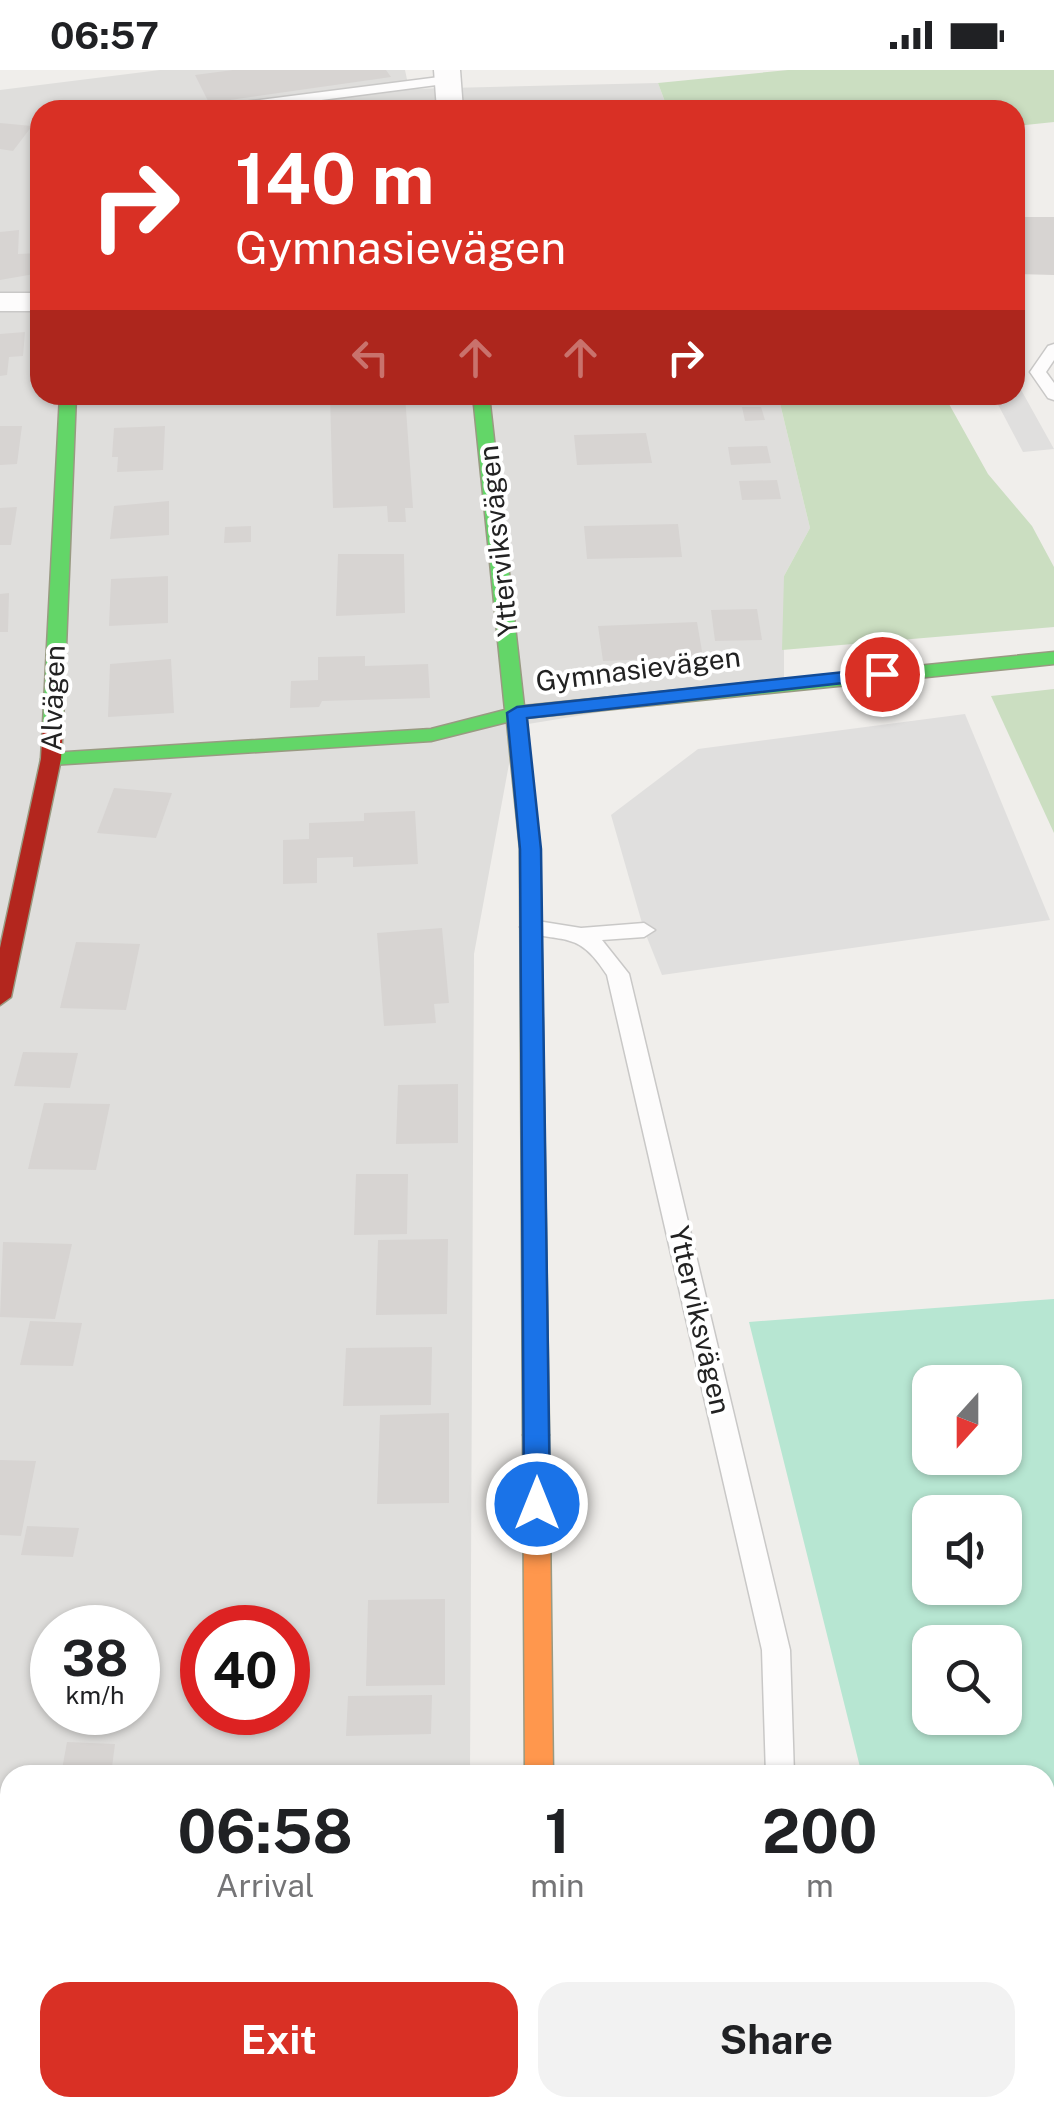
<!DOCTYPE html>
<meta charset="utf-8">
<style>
body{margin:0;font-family:"Public Sans",sans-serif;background:#f2f2f2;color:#202124;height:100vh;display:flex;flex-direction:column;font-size:38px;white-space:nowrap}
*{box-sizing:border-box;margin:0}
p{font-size:32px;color:#757577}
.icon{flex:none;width:55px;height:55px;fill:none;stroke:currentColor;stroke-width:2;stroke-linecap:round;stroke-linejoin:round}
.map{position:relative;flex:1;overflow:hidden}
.details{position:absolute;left:0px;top:1695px;width:1055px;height:352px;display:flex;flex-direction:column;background:#fff;border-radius:30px 30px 0 0;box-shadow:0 2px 8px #0004}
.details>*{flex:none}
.banner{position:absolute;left:30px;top:30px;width:995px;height:305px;border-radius:30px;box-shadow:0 2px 8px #0004;background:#d93025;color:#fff;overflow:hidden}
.needle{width:65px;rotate:201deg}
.fabs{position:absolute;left:912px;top:1295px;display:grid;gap:20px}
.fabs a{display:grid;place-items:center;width:110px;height:110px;border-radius:20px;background:#fff;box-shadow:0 2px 8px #0004;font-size:50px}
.speed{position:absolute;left:30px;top:1535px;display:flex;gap:20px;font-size:50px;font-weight:700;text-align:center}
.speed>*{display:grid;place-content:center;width:130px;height:130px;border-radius:50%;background:#fff;box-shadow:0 2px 8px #0004;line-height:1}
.speed small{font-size:25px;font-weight:400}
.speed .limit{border:15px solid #d22;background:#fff;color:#111}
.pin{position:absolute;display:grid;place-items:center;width:85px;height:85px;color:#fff;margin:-42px;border:5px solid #fff;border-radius:50%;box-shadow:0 2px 10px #0007}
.me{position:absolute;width:110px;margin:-55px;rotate:0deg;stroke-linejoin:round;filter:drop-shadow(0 0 8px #0008)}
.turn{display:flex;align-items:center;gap:35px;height:210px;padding:0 40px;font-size:45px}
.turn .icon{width:130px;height:130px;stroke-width:2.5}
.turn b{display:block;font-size:70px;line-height:85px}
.lanes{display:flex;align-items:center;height:95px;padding:0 40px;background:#0003;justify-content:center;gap:50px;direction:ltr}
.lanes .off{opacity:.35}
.eta{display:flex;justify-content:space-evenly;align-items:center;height:170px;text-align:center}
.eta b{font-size:60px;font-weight:700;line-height:70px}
.button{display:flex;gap:20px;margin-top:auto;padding:20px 40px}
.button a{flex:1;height:115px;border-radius:30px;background:#d93025;color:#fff;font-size:40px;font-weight:700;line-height:115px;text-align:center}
.button a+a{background:#f2f2f2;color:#202124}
.status{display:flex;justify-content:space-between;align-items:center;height:70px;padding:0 50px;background:#fff;direction:ltr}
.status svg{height:28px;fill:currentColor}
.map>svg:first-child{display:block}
</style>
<div class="status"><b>06:57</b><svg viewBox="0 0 49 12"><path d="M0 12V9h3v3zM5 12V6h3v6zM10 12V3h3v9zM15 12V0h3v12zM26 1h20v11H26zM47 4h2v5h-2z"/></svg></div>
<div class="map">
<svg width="1054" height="2047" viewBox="0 0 1054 2047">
<rect width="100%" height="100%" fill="#f0eeeb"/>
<path fill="#dfdedc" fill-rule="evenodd" d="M160,0H405L409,19L658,13L668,40H40V325H778L810,458L784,506V612L516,656L474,884L470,1705H10V2038H465V2047H0V20ZM52,1558H138V1642H52ZM202,1558H288V1642H202Z"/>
<g fill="#cbdec1">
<polygon points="788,0 1054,0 1054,52 1015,56 1015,40 668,40 658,13"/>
<polygon points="778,325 944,325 988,404 1032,456 1054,497 1054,557 782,580 784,506 810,458"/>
<polygon points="1054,619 1054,763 991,626"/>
</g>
<path fill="#b7e6d2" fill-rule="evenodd" d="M1054,1229V2047H947L944,2038H1045V1705H862L749,1252ZM930,1312H1005V1388H930ZM930,1442H1005V1518H930ZM930,1572H1005V1648H930Z"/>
<g fill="#e0dfde">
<polygon points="1015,309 1054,379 1023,382 993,325 1015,325"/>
<polygon points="965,644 1050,850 662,905 644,860 611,745 698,679"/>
</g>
<g fill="#d7d4d2">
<polygon points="233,0 386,0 391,7 209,33 195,5"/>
<polygon points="0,53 32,56 13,81 0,79"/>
<polygon points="1015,147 1054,147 1054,205 1015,204"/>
<polygon points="19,160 18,184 40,183 40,203 0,210 0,162"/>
<polygon points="25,262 23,286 9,287 7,305 0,306 0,264"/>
<polygon points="330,325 405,325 413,438 405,438 406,452 388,452 387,436 333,438"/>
<polygon points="742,337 761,337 765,350 745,351"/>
<polygon points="0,356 22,356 17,394 0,395"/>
<polygon points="165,356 163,400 117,402 118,387 112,387 114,358"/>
<polygon points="646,363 652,393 577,395 574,365"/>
<polygon points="767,376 771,393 731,395 728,377"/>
<polygon points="777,410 781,429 742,430 739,411"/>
<polygon points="169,431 169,465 110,469 114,436"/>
<polygon points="17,437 11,475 0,475 0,438"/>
<polygon points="678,454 682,487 587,489 584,456"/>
<polygon points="251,456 251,472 224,473 225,457"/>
<polygon points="338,484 404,484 405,543 336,546"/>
<polygon points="168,506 168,553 109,556 111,509"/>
<polygon points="9,523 8,562 0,562 0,524"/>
<polygon points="757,539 762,570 715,571 711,540"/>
<polygon points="697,552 703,587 603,591 598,556"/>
<polygon points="365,586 365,596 428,594 430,628 322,631 319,637 290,638 291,611 318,610 318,587"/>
<polygon points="171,589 174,643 108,647 110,594"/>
<polygon points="114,718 172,723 156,768 97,763"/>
<polygon points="415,741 418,794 353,797 353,787 317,788 317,813 283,814 283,770 309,769 309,753 364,751 364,743"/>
<polygon points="442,858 449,933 434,934 436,953 384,956 377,863"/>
<polygon points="76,872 140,874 126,940 60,938"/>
<polygon points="23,982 78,983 70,1018 14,1016"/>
<polygon points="458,1014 458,1073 396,1074 398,1015"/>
<polygon points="44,1033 110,1034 96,1100 28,1099"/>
<polygon points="356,1104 408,1104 407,1164 354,1165"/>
<polygon points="448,1169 447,1244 376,1245 378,1170"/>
<polygon points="3,1172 72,1174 55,1249 0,1247"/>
<polygon points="30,1251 82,1253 73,1296 20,1295"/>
<polygon points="432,1277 431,1335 343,1336 346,1278"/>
<polygon points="449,1343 449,1433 377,1434 380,1345"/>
<polygon points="0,1390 36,1391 21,1466 0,1465"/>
<polygon points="27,1456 79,1458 73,1487 21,1485"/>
<polygon points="445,1529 445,1615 366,1616 368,1530"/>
<polygon points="432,1625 431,1664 346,1666 348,1626"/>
<polygon points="67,1672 115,1674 111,1705 61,1705"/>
<polygon points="137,2038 270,2038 270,2047 136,2047"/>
</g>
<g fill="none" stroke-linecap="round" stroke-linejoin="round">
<defs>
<g id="lane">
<polygon points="447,6 452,7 452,13 244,40 213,39 220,35"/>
<polygon points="1054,274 1054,290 1046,302 1054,313 1054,330 1048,328 1030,302 1048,276"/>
<path d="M531,850L581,858L644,853L655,860L644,867L602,870L629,904L790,1580L794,1705H766L762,1580L607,905C579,861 566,873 524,862L520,857Z"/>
<polygon points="815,2038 847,2038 850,2047 818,2047"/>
</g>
<g id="street">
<polygon points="434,0 460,0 463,40 437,40"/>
<rect x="0" y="223" width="40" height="18"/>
<rect x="517" y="2038" width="60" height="9"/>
</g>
<g id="fast">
<polygon points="60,325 76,325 63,653 53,659 43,653"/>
<polygon points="473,325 489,325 524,636 1054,582 1054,594 525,648 540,779 549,1365 545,1372 536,1376 527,1372 523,1365 520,779 507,652 431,671 51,695 41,689 51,683 431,659 505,640"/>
</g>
<polygon id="slow" points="536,1354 545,1358 549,1365 553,1705 525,1705 523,1365 527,1358"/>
<polygon id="jam" points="53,647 63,653 61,689 11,927 0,935 0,878 41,689 43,653"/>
</defs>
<use href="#lane" stroke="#c9c8c7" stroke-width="3"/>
<use href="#street" stroke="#c9c8c7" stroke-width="3"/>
<use href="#fast" stroke="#999a82" stroke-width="3"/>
<use href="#slow" stroke="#999a82" stroke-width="3"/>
<use href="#jam" stroke="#999a82" stroke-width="3"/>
<use href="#lane" fill="#fdfcfc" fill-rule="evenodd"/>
<use href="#street" fill="#fdfcfc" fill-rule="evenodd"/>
<use href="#fast" fill="#63d668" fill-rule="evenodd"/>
<use href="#slow" fill="#ff974d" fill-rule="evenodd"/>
<use href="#jam" fill="#b3261e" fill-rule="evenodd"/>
</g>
<polygon fill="#1a73e8" stroke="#114b97" stroke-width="2.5" points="882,598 891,604 888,608 527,648 541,779 550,1434 546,1442 527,1442 524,1434 520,779 507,643 517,637"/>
<g text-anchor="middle" stroke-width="8" stroke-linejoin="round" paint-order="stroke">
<g font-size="28" fill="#222" stroke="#fff">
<text transform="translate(498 471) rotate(-96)" y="10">Ytterviksvägen</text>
<text transform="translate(638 599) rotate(-7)" y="10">Gymnasievägen</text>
<text transform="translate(53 628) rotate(-88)" y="10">Alvägen</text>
<text transform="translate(700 1250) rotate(77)" y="10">Ytterviksvägen</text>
</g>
</g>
</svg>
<div class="fabs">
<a><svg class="needle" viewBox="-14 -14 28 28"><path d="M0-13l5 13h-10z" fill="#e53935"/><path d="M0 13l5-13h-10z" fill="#757577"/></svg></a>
<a><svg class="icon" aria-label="sound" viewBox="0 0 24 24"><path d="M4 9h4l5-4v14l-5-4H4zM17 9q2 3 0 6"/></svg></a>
<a><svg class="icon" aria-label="search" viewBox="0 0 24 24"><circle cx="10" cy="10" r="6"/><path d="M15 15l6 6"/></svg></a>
</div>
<div class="speed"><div>38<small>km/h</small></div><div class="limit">40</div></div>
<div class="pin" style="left:882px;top:604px;background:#d93025"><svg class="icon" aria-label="arrive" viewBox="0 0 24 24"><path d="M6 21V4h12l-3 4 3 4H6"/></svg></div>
<svg class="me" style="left:537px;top:1434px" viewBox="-20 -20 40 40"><circle r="17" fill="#1a73e8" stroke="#fff" stroke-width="3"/><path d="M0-11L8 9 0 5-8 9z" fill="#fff"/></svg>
<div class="banner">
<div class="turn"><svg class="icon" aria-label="right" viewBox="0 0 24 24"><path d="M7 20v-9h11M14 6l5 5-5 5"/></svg><div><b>140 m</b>Gymnasievägen</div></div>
<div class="lanes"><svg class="icon off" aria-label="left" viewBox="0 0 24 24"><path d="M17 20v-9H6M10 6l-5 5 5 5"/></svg><svg class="icon off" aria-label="ahead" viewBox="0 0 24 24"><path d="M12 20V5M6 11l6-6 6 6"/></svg><svg class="icon off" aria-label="ahead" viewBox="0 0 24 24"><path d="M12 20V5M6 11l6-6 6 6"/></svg><svg class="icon" aria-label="right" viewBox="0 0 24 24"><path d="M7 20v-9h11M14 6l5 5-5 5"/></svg></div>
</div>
<section class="details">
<div class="eta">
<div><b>06:58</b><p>Arrival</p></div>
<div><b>1</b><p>min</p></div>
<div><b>200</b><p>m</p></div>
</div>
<div class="button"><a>Exit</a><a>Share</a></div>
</section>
</div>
